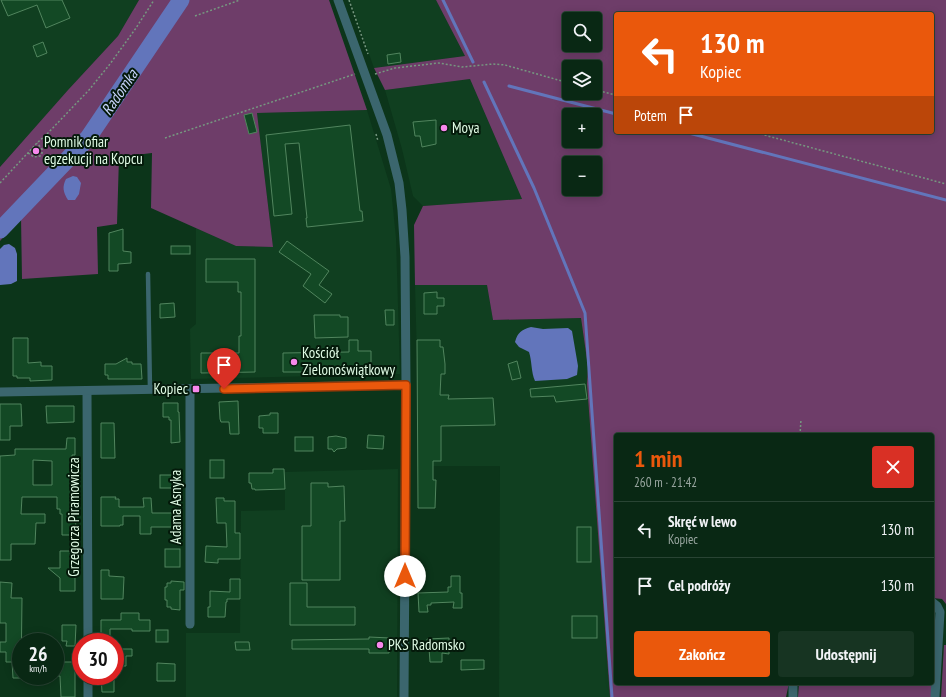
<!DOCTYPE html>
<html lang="pl">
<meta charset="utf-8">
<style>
body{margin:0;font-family:"PT Sans Narrow",sans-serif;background:#173422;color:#f1f3f6;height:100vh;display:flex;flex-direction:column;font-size:15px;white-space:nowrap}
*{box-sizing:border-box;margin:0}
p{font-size:13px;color:#99a6a0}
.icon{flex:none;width:22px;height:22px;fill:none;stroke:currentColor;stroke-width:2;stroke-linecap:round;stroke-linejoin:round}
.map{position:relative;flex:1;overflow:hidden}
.sheet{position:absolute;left:614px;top:433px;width:320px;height:252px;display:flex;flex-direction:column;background:#092814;border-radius:4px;box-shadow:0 2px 10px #0003,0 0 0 1px #294434}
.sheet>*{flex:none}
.guide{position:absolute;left:614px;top:12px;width:320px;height:122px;border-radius:4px;box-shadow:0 2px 10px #0003,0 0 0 1px #294434;background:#ea580c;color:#fff;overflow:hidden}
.controls{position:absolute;left:562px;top:12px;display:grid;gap:8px}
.controls a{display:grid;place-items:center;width:40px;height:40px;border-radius:4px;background:#092814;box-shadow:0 2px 10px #0003,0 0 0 1px #294434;font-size:20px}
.speed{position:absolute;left:12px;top:633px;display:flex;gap:8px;font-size:20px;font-weight:700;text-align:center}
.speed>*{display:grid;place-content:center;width:52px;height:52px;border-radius:50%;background:#092814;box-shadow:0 2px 10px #0003,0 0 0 1px #294434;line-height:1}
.speed small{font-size:10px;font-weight:400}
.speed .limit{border:6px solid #d22;background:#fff;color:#111}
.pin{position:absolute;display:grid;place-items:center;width:34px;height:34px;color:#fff;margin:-41px -17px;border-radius:50% 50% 50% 0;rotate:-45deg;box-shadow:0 0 4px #0007}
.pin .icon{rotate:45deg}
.me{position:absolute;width:44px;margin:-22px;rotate:0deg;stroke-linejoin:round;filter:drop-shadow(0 0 3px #0008)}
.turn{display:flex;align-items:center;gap:14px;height:84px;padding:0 20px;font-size:18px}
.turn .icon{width:52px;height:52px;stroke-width:2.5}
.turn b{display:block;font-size:28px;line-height:34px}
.then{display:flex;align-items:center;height:38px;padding:0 20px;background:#0003;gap:8px;font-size:15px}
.round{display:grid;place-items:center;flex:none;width:42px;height:42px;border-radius:4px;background:#173422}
.overview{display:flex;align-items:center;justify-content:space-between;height:68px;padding:0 20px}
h1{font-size:24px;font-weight:600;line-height:30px;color:#ea580c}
.cta{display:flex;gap:8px;margin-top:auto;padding:8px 20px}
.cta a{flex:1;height:46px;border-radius:4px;background:#ea580c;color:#fff;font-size:16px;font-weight:600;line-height:46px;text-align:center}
.cta a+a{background:#173422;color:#f1f3f6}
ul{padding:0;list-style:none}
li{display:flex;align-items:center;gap:12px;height:56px;padding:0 20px;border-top:1px solid #294434}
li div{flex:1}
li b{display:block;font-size:15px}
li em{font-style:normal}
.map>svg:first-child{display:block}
</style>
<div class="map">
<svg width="946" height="697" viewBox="0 0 946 697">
<rect width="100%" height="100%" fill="#0c351a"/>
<g fill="#103f20">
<polygon points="0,0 139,0 118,36 68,90 0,167"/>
<polygon points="350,0 436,0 465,56 374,68"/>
<polygon points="470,79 522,199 423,206 413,196 402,149 385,90"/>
<polygon points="367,110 391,189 396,238 400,374 191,379 190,329 196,324 196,228 236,246 273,247 257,113"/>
<polygon points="415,285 487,285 493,320 581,318 588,367 587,384 610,697 499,697 500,466 417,466 419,432"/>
<polygon points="398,469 397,697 186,697 186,633 240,633 241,511 285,510 285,472"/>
</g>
<g fill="#6e3d69" fill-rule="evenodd">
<polygon points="139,0 329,0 367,110 257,113 273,247 236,246 151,208 152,153 119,157 117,224 97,227 98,274 22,279 21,217 0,241 0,167 68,90 118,36"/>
<path d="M436,0H946V604L942,599L932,598V435H616V683H789L786,697H610L587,384L588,367L581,318L493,320L487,285H415L414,225L423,206L522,199L470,79L385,90L374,68L465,56ZM616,14H932V132H616ZM569,19H595V45H569ZM569,67H595V93H569ZM569,115H595V141H569ZM569,163H595V189H569Z"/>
<polygon points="944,645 946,645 946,697 941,697"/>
<polygon points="932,649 934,652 931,697 798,697 799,683 932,683"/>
</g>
<g fill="#6275bb">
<path d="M73,176L77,177L81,183L79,194L75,200H68C63,192 62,187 66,179Z"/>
<polygon points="9,244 15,248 17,254 17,281 11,284 0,285 0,249 4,245"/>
<path d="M531,327L543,329L568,328L572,331L578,366L577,375L567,379L535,381C531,372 532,361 529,352L519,347L515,342C518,332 521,330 531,327Z"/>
</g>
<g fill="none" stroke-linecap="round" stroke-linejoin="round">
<g stroke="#6275bb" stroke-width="3">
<polyline points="443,0 473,62"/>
<polyline points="484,82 534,188 585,313 612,697"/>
<polyline points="509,86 616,114"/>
<polyline points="685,132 946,200"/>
</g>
<polyline stroke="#6275bb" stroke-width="17" points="0,230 88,138 181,0"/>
</g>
<g fill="#134925" stroke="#51855e" fill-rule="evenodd">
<polygon points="1,0 62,0 70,18 46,28 37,5 8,16"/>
<polygon points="43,42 47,53 37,57 33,46"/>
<polygon points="400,53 401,62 388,64 387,55"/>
<polygon points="252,113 257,132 249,134 244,115"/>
<polygon points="436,120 436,144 422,147 420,136 415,136 413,122"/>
<polygon points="350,125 360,211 362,211 363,221 307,227 306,218 307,218 299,143 285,144 292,214 274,216 266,135"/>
<polygon points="123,229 123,251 131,252 131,263 118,264 118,271 109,271 109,233"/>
<polygon points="287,241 329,271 319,285 332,294 325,303 303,286 311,274 279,252"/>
<rect x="171" y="246" width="19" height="8"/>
<polygon points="206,259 255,259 255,372 201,373 201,353 239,353 239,336 241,336 241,292 238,292 238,282 206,282"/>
<polygon points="437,292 437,298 444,298 444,306 437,306 437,314 424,314 424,293"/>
<polygon points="174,303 175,317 160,318 160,304"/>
<polygon points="385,310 394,310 394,325 386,325"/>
<polygon points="314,315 340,315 340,317 348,317 348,337 315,338"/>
<polygon points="13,338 28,338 28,363 41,362 41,366 52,366 52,380 30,381 30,378 17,378 17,376 13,376"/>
<polygon points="349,340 358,340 358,351 371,351 371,370 337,370 337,372 283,372 283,353 349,352"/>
<polygon points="417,340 440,340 440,347 443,347 445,364 445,374 441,374 440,395 449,395 448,399 493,398 495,425 441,426 441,461 433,461 433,480 436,480 435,508 418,508"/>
<polygon points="127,358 127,362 132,362 132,364 141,364 142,379 108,379 108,375 105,375 105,364 116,364"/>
<polygon points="517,361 521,378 512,380 508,364"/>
<polygon points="585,384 587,399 556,402 554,396 531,397 530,389"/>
<polygon points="238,401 239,434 230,434 229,422 221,422 220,419 219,402"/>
<polygon points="163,403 178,403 178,412 179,412 180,442 171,443 171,420 169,420 169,417 163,417"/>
<polygon points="0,404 21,404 22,426 10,426 10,440 0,440"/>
<polygon points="46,406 74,406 74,422 47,423"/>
<polygon points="270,413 278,413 278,433 263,433 263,428 259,428 259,416 270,415"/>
<polygon points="101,423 114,423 115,458 101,458"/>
<polygon points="368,435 384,436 383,449 367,448"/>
<polygon points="336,436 346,438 346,448 337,449 334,452 332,449 328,449 328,437"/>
<rect x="295" y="437" width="18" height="14"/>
<path d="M67,438H75V455H72V500H75L76,535H62V514H60V509H57V497H22L21,514H45V523H36L35,544H11V560H0V456L15,455V449H66ZM33,460L52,461V485H33Z"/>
<rect x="210" y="460" width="14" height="18"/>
<polygon points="273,469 284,469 285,489 255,490 255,489 252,489 251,483 249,483 249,473 273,473"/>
<rect x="160" y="475" width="13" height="13"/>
<polygon points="311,483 328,483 328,487 344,486 345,521 340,521 340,580 302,580 302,526 311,526"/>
<polygon points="101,497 116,497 115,499 119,499 119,507 144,507 143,498 151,498 152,513 178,513 178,527 151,527 151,534 140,534 140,516 123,516 123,525 120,525 120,526 101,526"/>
<polygon points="216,498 224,498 224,501 235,501 235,533 240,533 240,559 218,559 218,563 205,562 206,546 227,547 226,523 217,523"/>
<rect x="577" y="527" width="14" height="35"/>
<rect x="165" y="549" width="15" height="18"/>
<polygon points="60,551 75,551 75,591 60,591 60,578 48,568 60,568"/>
<polygon points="101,570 109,570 109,576 124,577 123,599 101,599"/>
<polygon points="451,576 460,576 460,593 462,593 462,608 453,608 454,602 431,603 431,605 427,605 428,612 419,612 418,593 448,592 448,587 451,587"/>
<polygon points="230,579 240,579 240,599 227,599 227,602 226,602 225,617 208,617 208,607 210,607 210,591 230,592"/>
<polygon points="171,581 184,582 184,590 180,590 180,610 171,609 171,607 167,607 167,600 165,600 165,587 167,587 167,583 171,583"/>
<polygon points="0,582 12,583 11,598 22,598 21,678 13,678 12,662 6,662 6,652 0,652 0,642 6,642 6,623 0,623"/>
<polygon points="290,583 307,583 307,607 355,607 355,625 290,625"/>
<polygon points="121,613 139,613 139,620 150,620 150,631 132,631 132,629 110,629 110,637 101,637 101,620 121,620"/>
<rect x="572" y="616" width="25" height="22"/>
<polygon points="62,625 76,625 75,646 66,646 67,641 62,641"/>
<rect x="156" y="630" width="12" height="12"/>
<polygon points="369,637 390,638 389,653 369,653 369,649 292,649 292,640 369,639"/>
<polygon points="449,638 449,654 442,653 442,662 430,662 429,648 427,648 427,639"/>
<polygon points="235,642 249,642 250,650 236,650"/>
<polygon points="116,649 132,649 132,656 126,656 126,666 116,666"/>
<polygon points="461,660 484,660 484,669 461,670"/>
<polygon points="60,662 75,662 75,697 61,697 60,676 57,676 57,668 60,668"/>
<polygon points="157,663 175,664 175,681 157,681"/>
<polygon points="101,676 114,676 114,692 102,692"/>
</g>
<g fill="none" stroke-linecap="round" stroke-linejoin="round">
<g stroke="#769880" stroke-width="1.5" stroke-dasharray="2 2" stroke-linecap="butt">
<polyline points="349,0 368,54"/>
<polyline points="195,16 240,0"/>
<polyline points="375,74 395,68 430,64 439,63 462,67 493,64 505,65 569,83"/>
<polyline points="595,90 616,95"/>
<polyline points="753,132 946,184"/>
<polyline points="376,134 378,141"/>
<polyline points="165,138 355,74"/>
<polyline points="28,153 34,157 40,156 42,153 42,149 37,143"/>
<polyline points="0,183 37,143 48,133 89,90 110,64 136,28 154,0"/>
<polyline points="800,435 801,419"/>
</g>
<polyline stroke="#3b666e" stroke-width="4.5" points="148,274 150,390"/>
<g stroke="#3b666e" stroke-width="9">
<polyline points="338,0 387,135 399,183 402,210 405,257 406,385 404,697"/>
<polyline points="190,390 190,624"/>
<polyline points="87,391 88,642"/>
<polyline points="0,392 406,385"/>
<polyline points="932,602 937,606 940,612 935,697"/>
<polyline points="88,676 88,697"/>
<polyline points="793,697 793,683"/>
</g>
</g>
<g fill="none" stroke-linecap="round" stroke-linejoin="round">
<defs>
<polyline id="route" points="224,389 406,385 405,576"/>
</defs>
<use href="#route" stroke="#983908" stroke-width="10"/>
<use href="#route" stroke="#ea580c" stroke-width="7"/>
</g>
<g fill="#f788ec" stroke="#04190a" stroke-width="1.5">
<circle cx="444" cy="128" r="4"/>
<circle cx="36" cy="151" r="4"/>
<circle cx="294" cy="362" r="4"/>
<rect x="192" y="385" width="8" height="8" rx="2"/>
<circle cx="380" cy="645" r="4"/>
</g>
<g text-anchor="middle" stroke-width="4" stroke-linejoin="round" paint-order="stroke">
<g font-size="15" fill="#e0fbe5" stroke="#04190a" text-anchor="start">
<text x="452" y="133">Moya</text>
<text x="44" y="147">Pomnik ofiar<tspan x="44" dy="17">egzekucji na Kopcu</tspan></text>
<text x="302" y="358">Kościół<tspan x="302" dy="17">Zielonoświątkowy</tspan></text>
<text x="188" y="394" text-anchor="end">Kopiec</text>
<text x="388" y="650">PKS Radomsko</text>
</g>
<g font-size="15" fill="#e0fbe5" stroke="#04190a">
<text transform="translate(176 507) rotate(-90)" y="5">Adama Asnyka</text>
<text transform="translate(74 517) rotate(-90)" y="5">Grzegorza Piramowicza</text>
</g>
<g font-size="16" font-style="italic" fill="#c7d4fb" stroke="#04190a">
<text transform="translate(119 92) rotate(-56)" y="6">Radomka</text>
</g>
</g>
</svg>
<div class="controls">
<a><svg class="icon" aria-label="search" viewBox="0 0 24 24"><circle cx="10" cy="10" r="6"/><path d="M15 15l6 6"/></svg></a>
<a><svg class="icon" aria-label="layers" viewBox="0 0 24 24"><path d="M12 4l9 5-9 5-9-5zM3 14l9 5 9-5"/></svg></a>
<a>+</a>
<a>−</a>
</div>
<div class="speed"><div>26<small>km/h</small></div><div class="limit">30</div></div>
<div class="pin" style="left:224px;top:389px;background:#d93025"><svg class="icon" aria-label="arrive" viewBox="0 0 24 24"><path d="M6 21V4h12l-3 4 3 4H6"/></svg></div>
<svg class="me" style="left:405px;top:576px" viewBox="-20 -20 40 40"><circle r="19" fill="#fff"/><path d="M0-13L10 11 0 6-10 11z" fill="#ea580c"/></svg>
<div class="guide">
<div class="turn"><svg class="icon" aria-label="left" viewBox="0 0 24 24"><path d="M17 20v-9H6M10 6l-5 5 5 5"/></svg><div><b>130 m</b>Kopiec</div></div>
<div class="then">Potem<svg class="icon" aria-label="arrive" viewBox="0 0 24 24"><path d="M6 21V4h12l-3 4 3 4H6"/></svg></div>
</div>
<section class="sheet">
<div class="overview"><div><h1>1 min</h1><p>260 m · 21:42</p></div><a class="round" style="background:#d93025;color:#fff"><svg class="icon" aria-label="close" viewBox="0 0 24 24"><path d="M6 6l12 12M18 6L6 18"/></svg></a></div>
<ul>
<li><svg class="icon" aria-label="left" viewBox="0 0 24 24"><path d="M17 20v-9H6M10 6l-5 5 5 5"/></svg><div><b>Skręć w lewo</b><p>Kopiec</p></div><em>130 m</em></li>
<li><svg class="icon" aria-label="arrive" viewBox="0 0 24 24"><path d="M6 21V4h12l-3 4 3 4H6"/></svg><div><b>Cel podróży</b></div><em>130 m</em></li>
</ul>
<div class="cta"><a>Zakończ</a><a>Udostępnij</a></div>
</section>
</div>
